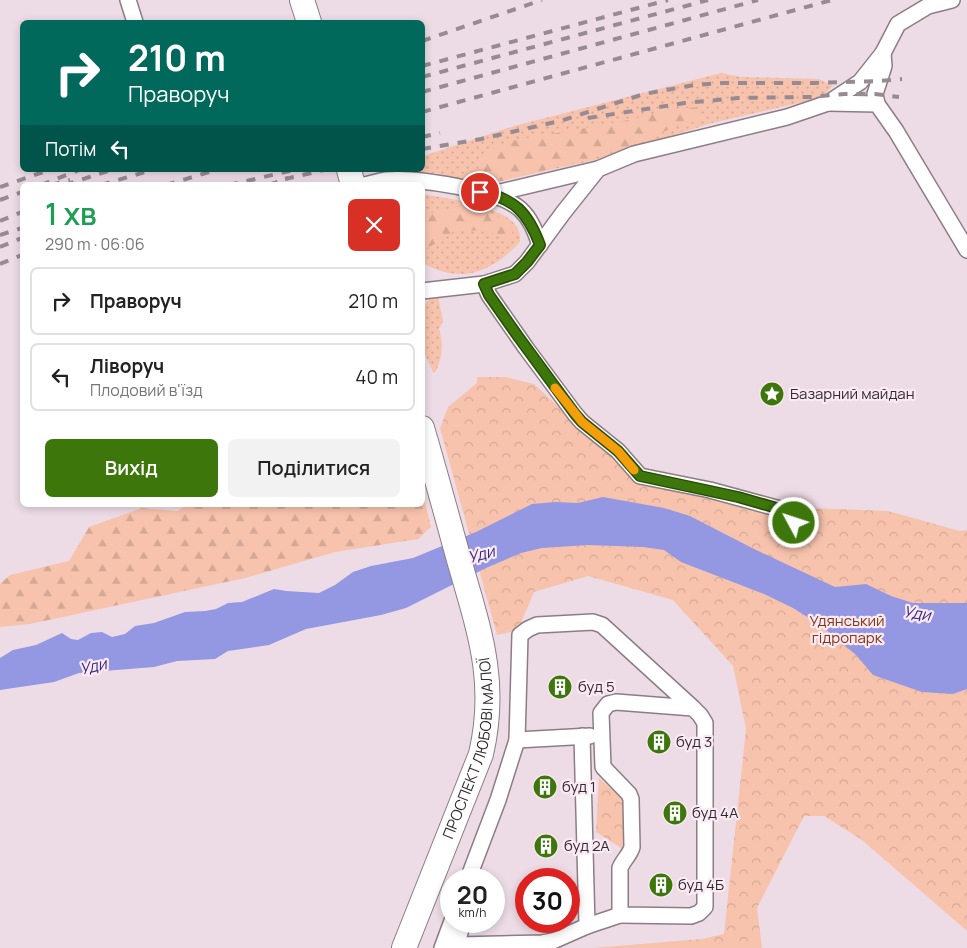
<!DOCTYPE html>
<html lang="uk">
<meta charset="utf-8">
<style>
body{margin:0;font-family:Manrope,sans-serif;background:#f2f2f2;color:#222;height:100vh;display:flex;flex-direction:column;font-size:19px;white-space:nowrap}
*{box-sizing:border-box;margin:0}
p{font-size:16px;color:#767676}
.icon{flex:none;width:28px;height:28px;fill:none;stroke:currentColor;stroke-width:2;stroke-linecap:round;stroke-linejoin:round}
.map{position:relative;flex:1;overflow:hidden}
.details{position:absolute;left:20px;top:182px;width:405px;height:325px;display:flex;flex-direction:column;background:#fff;border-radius:8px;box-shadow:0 2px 8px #0003}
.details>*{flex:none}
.banner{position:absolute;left:20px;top:20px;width:405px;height:152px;border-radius:8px;box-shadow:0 2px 8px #0003;background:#00695c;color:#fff;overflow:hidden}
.speed{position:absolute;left:440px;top:868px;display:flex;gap:10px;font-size:25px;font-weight:700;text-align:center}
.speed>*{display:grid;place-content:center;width:65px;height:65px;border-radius:50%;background:#fff;box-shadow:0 2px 8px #0003;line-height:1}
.speed small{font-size:12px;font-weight:400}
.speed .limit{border:8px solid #d22;background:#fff;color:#111}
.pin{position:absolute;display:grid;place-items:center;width:42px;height:42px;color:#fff;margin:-21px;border:2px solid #fff;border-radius:50%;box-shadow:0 1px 5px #0007}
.me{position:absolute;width:55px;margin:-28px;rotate:310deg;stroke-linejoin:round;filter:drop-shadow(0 0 4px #0008)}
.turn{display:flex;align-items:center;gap:18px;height:105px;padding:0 25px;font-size:22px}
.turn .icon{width:65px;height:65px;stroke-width:2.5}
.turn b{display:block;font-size:35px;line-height:42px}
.then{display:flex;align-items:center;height:48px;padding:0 25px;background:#0003;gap:10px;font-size:19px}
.round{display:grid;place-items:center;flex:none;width:52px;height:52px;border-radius:8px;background:#f2f2f2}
.headline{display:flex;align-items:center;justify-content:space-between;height:85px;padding:0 25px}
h1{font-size:30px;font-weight:600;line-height:38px;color:#1e9e55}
.action{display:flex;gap:10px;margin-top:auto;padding:10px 25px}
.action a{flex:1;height:58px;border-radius:8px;background:#3d770b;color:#fff;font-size:20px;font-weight:600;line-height:58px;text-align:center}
.action a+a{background:#f2f2f2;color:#222}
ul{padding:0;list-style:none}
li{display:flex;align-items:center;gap:15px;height:68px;margin:0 10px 8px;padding:0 15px;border:2px solid #e0e0e0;border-radius:8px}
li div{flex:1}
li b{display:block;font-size:19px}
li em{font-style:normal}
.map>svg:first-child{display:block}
</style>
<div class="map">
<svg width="967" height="948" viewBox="0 0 967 948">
<defs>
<pattern id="grass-dots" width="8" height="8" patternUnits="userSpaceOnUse" patternTransform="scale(1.25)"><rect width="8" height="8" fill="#f8c3ad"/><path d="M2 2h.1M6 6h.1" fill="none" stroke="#d5a895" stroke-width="1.8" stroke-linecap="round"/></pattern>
<pattern id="forest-firs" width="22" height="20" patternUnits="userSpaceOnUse" patternTransform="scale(1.25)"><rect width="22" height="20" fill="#f8c3ad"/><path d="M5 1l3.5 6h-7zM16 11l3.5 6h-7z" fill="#d5a895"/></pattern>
<pattern id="park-crowns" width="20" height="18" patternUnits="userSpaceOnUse" patternTransform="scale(1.25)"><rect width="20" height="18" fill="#f8c3ad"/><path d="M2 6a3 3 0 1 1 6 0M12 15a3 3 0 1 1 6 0" fill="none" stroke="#d5a895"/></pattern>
</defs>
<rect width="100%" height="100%" fill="#eddce6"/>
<g fill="url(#grass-dots)">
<polygon points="721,73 741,77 819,79 833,86 820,98 712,123 595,160 482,185 436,173 378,170 422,170 423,156 514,126"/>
<path d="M423,194C445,198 510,206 518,230C520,233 520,238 520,242C492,272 461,285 423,263Z"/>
<path d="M433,296H438L443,321L439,329C444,343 442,360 435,373L433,372L423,350V306Z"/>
</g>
<g fill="url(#forest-firs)">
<polygon points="701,107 702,120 676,126 628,149 502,181 479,177 478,166 489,148 514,140 574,130 634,119 671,109"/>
<polygon points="466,205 494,214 512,229 513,238 507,241 488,231 455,230 445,238 424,250 423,248 423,215"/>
<polygon points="423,494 431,527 418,539 335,552 245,578 30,624 0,627 0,584 10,575 69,561 89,527 142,508 177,511 187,505 422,505"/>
</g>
<g fill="url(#park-crowns)">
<polygon points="477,377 506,377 534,384 640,482 786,507 888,511 960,531 967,530 967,931 862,840 824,816 804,816 757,908 762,948 592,948 702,939 724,934 746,729 733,666 673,600 588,576 534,592 518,630 497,635 440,428 448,407 477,383"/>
<polygon points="599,778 624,800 623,849 596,832"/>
</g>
<polygon fill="#9497e2" points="603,497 664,508 690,516 752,548 835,587 866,584 891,596 913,603 967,603 967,689 953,694 922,692 873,675 856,655 837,639 820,625 793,608 764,594 681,562 664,550 643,547 588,545 542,548 521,553 486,568 406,608 381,615 306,629 269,645 228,651 215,659 177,661 154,667 79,673 54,682 0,690 0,658 13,650 36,645 62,633 71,639 78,640 91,633 102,632 112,637 125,634 135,626 154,623 185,612 205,611 216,609 228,603 242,602 274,589 286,591 319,593 335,585 353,572 371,566 413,558 476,532 532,504 556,502 578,503"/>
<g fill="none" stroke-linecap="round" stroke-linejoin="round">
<defs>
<g id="minor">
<polyline points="128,0 135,22"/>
<polyline points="828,103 877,104 896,131 967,250"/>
<polyline points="877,104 875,94 884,66 883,53"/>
<path d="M364,185C371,184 379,181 386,180C415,177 499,190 520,209C531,219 535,231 540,245"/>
<polyline points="492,194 598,169"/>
<polyline points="484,284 489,295 526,348 575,414 582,422 618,451 640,476 710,490 780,509 794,523"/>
<polyline points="422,291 484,284 515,274 527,262 563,213 598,169 634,154 787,117 828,103 860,82 883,53 898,24 928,6 952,0"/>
<polyline points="582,736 587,926"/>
<polyline points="517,740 590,736"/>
<path d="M468,879L498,800L517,740L520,635L528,629L537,625L593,622L602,625L693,708L700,715L705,723V907L699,913L691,916L620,915V868C623,860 630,855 632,847L631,799L629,794L603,767L601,713L608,704L616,702L693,708"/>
<polyline points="457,945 542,943 553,941 587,926 620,915"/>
<polyline points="442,948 452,921"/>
<polyline points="456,948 463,921"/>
</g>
<g id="primary">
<polyline points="302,0 309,22"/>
<polyline points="349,170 353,185"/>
<path id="s1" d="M404,948L481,754C498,681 479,630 459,560C447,516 435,472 422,428"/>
</g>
</defs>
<use href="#minor" stroke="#8c7d85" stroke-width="18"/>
<use href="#primary" stroke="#8c7d85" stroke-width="26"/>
<use href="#minor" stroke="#fff" stroke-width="15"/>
<use href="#primary" stroke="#fff" stroke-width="24"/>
<g stroke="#978b93" stroke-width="4" stroke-dasharray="9 9" stroke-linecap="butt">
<polyline points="422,41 542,0"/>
<polyline points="422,66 668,0"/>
<polyline points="422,77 708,0"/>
<polyline points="422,92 758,0"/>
<polyline points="422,112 832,0"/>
<polyline points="588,118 685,103 738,98 810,97 845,94 875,94 899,97"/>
<polyline points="422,137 440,133"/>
<polyline points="422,149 481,139 560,121 644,94 694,85 724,83 815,83 879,81 902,79"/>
<polyline points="285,179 324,170"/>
<polyline points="41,185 79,170"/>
<polyline points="51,185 70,180"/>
<polyline points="65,185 111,170"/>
<polyline points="101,185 152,170"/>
<polyline points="166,185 216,170"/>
<polyline points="229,185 294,170"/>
<polyline points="269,185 288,178"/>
<polyline points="0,187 49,170"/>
<polyline points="0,200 22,192"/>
<polyline points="0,221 22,212"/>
<polyline points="0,235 22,228"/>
<polyline points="0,247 22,238"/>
<polyline points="0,264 22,255"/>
</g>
</g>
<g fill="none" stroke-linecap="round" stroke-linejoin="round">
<defs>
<path id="route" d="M480,192C515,198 528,213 540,245L527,262L515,274L484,284L489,295L517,335L575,414L582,422L618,451L640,476L738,497L780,509L794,523"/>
</defs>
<use href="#route" stroke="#284d07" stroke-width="12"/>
<use href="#route" stroke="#3d770b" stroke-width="9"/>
<polyline stroke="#f59e0b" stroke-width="9" points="555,388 582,422 618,451 634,470"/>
</g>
<defs>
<symbol id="sight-disc" viewBox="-11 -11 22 22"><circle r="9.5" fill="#3d770b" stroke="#fbe9f3"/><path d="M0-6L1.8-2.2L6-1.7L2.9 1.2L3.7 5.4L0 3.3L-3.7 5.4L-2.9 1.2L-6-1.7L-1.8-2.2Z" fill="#fff"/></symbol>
<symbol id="building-disc" viewBox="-11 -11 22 22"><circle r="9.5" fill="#3d770b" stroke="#fbe9f3"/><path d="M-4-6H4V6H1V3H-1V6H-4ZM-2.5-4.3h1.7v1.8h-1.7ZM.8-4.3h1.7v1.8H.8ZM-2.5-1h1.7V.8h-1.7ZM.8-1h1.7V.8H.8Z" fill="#fff"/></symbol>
</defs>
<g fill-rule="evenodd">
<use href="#sight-disc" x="758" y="380" width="28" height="28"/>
<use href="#building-disc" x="546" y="673" width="28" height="28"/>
<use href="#building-disc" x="645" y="728" width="28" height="28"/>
<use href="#building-disc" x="531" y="773" width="28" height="28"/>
<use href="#building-disc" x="661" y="799" width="28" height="28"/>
<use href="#building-disc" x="532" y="832" width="28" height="28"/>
<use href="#building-disc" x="647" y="871" width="28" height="28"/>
</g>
<g text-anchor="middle" stroke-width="4.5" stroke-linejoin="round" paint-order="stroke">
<g font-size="15" fill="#322c30" stroke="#fbe9f3" text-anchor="start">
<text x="790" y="399">Базарний майдан</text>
<text x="578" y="692">буд 5</text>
<text x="676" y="747">буд 3</text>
<text x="562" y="792">буд 1</text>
<text x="692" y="818">буд 4А</text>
<text x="564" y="851">буд 2А</text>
<text x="678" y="890">буд 4Б</text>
</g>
<g font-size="15" fill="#803612" stroke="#fbe9f3">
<text x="847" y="626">Удянський<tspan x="847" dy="17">гідропарк</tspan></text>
</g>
<g font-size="15" fill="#322c30" stroke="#fbe9f3">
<text dy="5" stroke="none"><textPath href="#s1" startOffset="212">ПРОСПЕКТ ЛЮБОВІ МАЛОЇ</textPath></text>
</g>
<g font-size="16" font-style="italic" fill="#32287f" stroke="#fbe9f3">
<text transform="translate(481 554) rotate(-15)" y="6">Уди</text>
<text transform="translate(917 613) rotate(8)" y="6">Уди</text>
<text transform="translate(93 666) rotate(-13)" y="6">Уди</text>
</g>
</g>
</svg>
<div class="speed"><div>20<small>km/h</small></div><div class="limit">30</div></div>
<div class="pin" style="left:480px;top:192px;background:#d93025"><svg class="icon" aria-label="arrive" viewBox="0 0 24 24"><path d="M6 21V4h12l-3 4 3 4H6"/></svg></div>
<svg class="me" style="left:794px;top:523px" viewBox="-20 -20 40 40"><circle r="17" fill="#3d770b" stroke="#fff" stroke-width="3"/><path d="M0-11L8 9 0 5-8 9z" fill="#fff"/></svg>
<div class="banner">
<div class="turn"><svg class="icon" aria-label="right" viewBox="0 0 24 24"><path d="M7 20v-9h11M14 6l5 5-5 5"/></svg><div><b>210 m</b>Праворуч</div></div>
<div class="then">Потім<svg class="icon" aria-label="left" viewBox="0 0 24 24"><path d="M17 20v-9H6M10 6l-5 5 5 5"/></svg></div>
</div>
<section class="details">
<div class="headline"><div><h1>1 хв</h1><p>290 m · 06:06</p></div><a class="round" style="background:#d93025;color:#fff"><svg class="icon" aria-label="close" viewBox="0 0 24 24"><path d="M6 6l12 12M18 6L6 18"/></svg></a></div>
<ul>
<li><svg class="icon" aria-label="right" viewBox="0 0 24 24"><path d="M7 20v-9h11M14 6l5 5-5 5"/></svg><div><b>Праворуч</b></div><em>210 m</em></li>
<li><svg class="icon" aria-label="left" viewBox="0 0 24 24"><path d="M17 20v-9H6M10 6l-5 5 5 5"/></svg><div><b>Ліворуч</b><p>Плодовий в'їзд</p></div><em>40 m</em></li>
</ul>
<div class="action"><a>Вихід</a><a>Поділитися</a></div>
</section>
</div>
